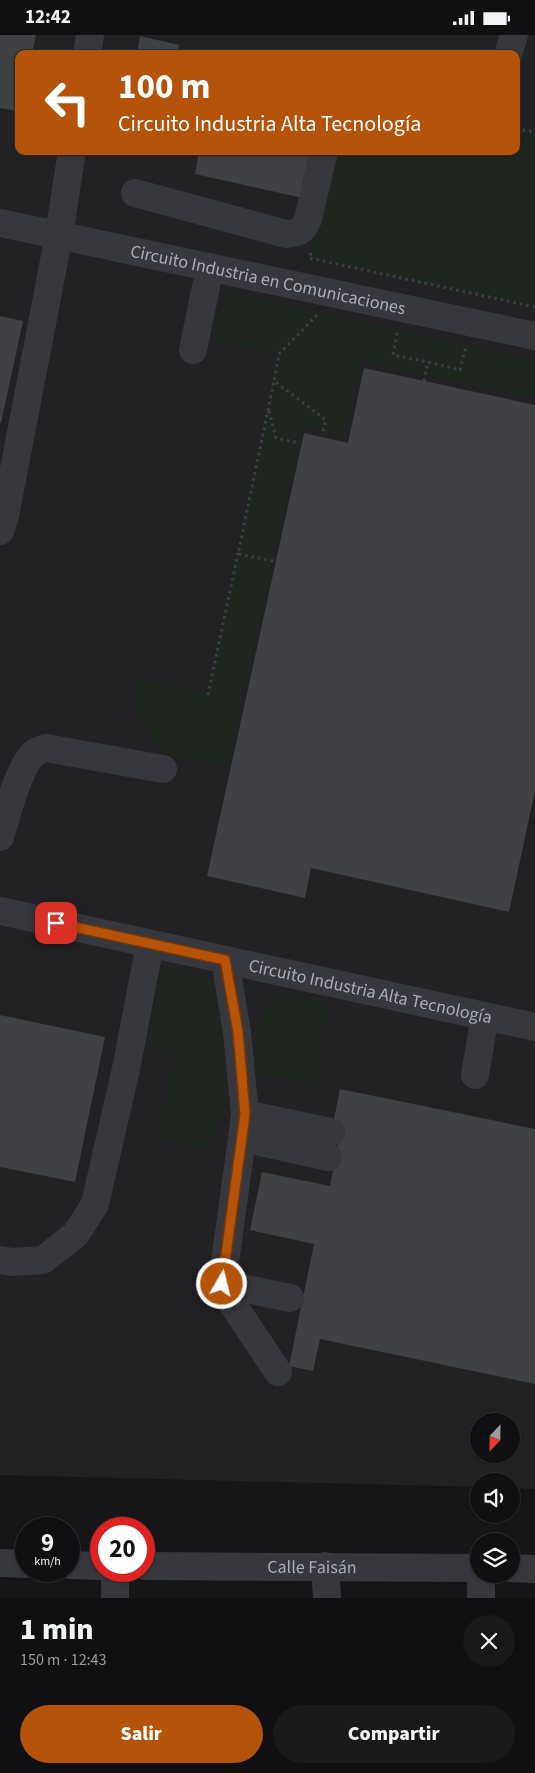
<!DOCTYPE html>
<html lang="es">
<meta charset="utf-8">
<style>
body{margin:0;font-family:"Source Sans 3",sans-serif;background:#19191b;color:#f1f3f6;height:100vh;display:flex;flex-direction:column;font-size:19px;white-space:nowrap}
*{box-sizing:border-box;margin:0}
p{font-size:16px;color:#9c9d9f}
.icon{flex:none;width:28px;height:28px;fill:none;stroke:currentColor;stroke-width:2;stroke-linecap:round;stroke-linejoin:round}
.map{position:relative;height:1563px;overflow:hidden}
.side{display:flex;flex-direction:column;background:#101012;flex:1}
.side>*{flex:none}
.banner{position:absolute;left:15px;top:15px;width:505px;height:105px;border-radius:10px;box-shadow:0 1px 4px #0004,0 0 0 1px #303032;background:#b45309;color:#fff;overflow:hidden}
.needle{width:32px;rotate:202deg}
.controls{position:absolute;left:470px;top:1378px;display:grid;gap:10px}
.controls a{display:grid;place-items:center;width:50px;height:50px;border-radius:50%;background:#101012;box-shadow:0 1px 4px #0004,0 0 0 1px #303032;font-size:25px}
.speed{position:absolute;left:15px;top:1482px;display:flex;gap:10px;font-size:25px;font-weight:700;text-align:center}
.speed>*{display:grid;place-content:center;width:65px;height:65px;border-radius:50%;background:#101012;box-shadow:0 1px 4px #0004,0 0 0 1px #303032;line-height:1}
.speed small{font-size:12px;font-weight:400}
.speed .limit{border:8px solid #d22;background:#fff;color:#111}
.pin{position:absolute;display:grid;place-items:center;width:42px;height:42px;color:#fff;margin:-21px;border-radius:10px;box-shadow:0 2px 8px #0006}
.me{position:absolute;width:55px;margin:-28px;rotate:8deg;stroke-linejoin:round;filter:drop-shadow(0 0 4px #0008)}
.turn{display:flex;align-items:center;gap:18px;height:105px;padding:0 20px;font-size:22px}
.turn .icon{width:65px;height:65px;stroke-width:2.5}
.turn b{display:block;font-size:35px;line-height:42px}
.round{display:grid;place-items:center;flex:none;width:52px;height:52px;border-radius:26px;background:#19191b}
.overview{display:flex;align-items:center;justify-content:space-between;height:85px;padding:0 20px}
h1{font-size:30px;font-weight:800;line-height:38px}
.action{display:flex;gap:10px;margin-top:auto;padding:10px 20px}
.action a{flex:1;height:58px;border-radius:30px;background:#b45309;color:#fff;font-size:20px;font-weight:800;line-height:58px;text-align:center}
.action a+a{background:#19191b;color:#f1f3f6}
.status{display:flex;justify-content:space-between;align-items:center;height:35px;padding:0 25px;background:#101012;direction:ltr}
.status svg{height:14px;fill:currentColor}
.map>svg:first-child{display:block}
</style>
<div class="status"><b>12:42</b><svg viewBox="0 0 49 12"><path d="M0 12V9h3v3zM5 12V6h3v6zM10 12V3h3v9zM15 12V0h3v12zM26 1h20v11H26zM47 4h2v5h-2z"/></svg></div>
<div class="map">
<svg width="535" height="1563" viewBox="0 0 535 1563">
<rect width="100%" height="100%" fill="#161618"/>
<path fill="#222225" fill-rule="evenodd" d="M0,0H535V1454L511,1453V1446H479V1452L0,1440ZM19,19H516V116H19ZM479,1386H511V1419H479Z"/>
<g fill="#1e261f">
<polygon points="516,94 535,97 535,272 309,223 332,116 516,116"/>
<polygon points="231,257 535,326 535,363 360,327 344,402 303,391 227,731 165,719 149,699 134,671 136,644 208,659 279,319 218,306 214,290 217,280"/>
<polygon points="160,933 219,945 231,1035 211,1115 161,1103 174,1018 147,1009"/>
<polygon points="279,958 326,968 324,999 317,1049 253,1038 262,982"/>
</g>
<g fill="#404145">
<polygon points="0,0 36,0 32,19 19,19 19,76 0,73"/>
<polygon points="140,1 179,10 177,19 137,19"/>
<polygon points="199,116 317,116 307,164 195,139"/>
<polygon points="0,281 23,286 1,388 0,388"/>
<polygon points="364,333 535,370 535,756 509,877 311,833 305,863 207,841 304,398 348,408"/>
<polygon points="0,980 105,1002 75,1147 0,1132"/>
<polygon points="340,1054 535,1094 535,1349 320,1304 313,1336 289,1331 314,1209 250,1195 262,1137 330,1151 340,1098 333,1089"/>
</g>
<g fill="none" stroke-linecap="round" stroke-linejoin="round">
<g stroke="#3d3f44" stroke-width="3" stroke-dasharray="2.5 4" stroke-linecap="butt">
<polyline points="516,94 535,97"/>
<polyline points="311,218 309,223 535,272"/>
<polyline points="317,280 279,319 274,346 326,385 323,396"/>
<polyline points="397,298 393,320 428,327 460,335 466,311"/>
<polyline points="424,346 428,327"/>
<polyline points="269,376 276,403 299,408"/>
<polyline points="273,526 238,519 274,346"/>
<polyline points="208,660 238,518"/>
</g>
<g stroke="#37383d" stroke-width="28">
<polyline points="87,19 90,0"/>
<polyline points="508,19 514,0"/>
<path d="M135,158L286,199C299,198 303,196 308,184L324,116"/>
<path id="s1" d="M0,188L535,301"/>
<polyline points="193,315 210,232"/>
<polyline points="0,496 5,481 59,200 72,116"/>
<path d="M0,802C6,782 18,735 32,720C36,716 40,715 46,713L163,734"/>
<path id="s2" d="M0,876L535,992"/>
<polyline points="225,925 237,997 245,1079 242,1103 328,1122"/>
<polyline points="475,1040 485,981"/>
<polyline points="245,1079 331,1097"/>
<polyline points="242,1103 222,1249 230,1265 278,1337"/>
<polyline points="0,1225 13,1227 43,1225 76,1199 95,1169 126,1034 150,909"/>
<polyline points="222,1249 290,1263"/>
<polyline points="0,1528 26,1529"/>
<polyline points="69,1530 101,1531"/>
<path id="s3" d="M144,1531L479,1533"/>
<polyline points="325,1531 327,1563"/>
<polyline points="511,1533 535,1534"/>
<polyline points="481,1539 481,1563"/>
<polyline points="115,1563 115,1536"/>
</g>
</g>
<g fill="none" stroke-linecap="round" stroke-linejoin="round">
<defs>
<polyline id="route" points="56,888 225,925 238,997 245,1079 222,1249"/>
</defs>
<use href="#route" stroke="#753606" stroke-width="12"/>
<use href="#route" stroke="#b45309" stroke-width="9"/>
</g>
<g text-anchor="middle" stroke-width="5" stroke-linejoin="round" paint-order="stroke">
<g font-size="18" fill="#a8adb8" stroke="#111113">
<text dy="6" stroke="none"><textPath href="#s1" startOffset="274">Circuito Industria en Comunicaciones</textPath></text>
<text dy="6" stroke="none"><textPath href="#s2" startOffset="379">Circuito Industria Alta Tecnología</textPath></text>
<text dy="6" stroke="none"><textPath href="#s3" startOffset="168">Calle Faisán</textPath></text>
</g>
</g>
</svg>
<div class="controls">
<a><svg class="needle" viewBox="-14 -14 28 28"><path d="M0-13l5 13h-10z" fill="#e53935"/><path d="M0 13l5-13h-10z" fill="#9c9d9f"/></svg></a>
<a><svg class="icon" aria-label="sound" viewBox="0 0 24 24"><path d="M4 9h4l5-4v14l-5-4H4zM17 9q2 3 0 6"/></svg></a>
<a><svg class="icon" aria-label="layers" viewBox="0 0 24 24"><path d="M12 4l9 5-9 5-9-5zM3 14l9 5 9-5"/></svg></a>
</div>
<div class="speed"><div>9<small>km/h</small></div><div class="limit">20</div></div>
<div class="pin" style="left:56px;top:888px;background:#d93025"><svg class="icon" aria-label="arrive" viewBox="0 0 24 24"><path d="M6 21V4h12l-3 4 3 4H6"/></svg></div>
<svg class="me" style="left:222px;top:1249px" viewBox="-20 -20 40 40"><circle r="17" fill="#b45309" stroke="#fff" stroke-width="3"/><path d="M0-11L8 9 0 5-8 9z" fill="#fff"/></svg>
<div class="banner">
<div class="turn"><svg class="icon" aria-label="left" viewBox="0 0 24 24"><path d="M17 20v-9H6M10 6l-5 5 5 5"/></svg><div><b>100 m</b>Circuito Industria Alta Tecnología</div></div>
</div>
</div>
<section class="side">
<div class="overview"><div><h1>1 min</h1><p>150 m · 12:43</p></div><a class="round"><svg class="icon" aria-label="close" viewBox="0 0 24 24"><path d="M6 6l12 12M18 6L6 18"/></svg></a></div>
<div class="action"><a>Salir</a><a>Compartir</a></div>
</section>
